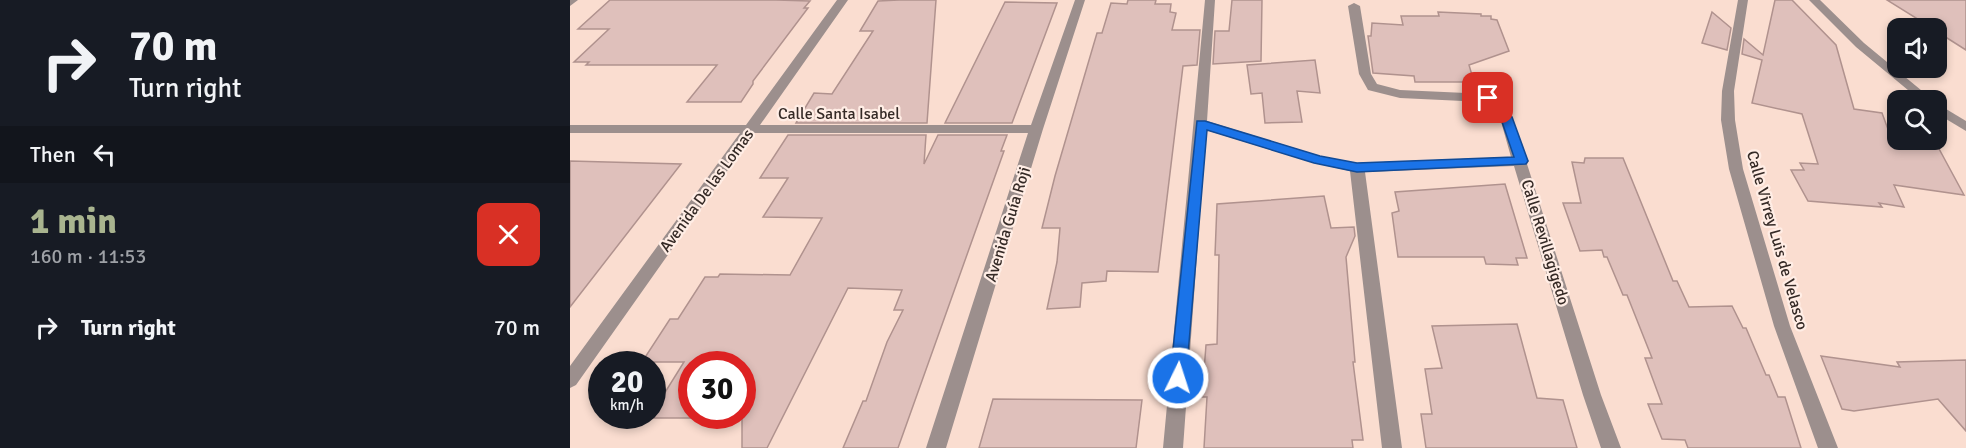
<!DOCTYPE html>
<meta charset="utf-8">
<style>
body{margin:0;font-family:Signika,sans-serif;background:#20242c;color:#f1f3f6;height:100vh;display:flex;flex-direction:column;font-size:22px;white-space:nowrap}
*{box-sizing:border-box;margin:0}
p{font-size:20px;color:#9ea1a6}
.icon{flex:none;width:33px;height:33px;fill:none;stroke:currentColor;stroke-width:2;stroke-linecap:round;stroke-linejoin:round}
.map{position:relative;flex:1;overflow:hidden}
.side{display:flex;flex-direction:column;background:#171b24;width:570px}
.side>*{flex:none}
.guide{background:#171b24;color:#f1f3f6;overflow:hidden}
.buttons{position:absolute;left:1317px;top:18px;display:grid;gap:12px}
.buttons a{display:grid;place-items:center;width:60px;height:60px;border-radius:12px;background:#171b24;box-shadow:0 3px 9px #0003;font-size:30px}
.speed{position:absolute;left:18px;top:351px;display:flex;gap:12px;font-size:30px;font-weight:700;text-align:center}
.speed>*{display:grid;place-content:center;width:78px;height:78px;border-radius:50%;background:#171b24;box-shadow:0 3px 9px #0003;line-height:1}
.speed small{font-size:15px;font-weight:400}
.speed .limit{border:9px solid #d22;background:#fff;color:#111}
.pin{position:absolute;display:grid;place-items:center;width:51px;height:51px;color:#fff;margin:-26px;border-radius:12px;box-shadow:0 3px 9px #0006}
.me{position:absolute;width:66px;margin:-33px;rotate:4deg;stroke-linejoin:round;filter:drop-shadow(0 0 4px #0008)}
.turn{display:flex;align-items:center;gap:21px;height:126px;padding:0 30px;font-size:27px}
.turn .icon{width:78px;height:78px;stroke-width:2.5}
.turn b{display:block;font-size:42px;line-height:51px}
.then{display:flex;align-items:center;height:57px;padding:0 30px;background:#0003;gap:12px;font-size:22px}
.round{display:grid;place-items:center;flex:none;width:63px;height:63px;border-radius:12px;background:#20242c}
.head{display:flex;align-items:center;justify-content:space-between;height:102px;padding:0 30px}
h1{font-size:36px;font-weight:700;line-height:45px;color:#a9b48f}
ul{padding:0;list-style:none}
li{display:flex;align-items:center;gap:18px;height:84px;padding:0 30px}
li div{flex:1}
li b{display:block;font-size:22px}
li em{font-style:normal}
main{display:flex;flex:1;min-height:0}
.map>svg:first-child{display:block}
</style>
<main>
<section class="side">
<div class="guide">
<div class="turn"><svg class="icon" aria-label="right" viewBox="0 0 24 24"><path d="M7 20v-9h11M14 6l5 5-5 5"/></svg><div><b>70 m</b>Turn right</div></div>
<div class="then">Then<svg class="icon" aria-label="left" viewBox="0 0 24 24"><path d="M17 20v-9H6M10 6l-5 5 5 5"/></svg></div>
</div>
<div class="head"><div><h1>1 min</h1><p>160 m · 11:53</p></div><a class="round" style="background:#d93025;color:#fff"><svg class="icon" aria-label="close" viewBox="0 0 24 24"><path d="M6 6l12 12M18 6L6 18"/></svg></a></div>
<ul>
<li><svg class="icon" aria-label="right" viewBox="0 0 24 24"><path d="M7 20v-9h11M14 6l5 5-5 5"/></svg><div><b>Turn right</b></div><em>70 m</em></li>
</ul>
</section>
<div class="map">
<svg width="1396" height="448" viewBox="0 0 1396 448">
<rect width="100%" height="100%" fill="#faddd0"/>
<g fill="#dfc0bb" stroke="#b0928e" stroke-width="1.5">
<polygon points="40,0 206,0 240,1 234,8 238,8 183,81 183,84 171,102 117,102 147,65 16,65 19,62 4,62 39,29 8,29"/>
<polygon points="329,0 366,0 357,123 226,123 244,93 262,94 303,31 290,31 308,1"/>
<polygon points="558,0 586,0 585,4 601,4 600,12 606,13 602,30 630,30 627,65 613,66 588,272 537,271 536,281 512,283 510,307 477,309 487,262 490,228 472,228 485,176 527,33 532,33 541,3 557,4"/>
<polygon points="662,0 692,0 691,61 643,64 645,31 659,31"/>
<polygon points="1205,0 1222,0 1266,45 1284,109 1312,113 1319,132 1328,133 1328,140 1359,140 1368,147 1394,195 1324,185 1334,207 1309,203 1312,207 1238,201 1221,170 1234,170 1230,163 1248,164 1232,114 1182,103 1192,60 1172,54 1174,39 1193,55"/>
<polygon points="1317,0 1396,0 1396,50 1366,31 1366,28 1362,28"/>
<polygon points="435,2 487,3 442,123 375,123"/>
<polygon points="868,12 911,14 911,16 921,16 921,19 927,20 939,51 899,65 904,82 845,82 844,76 803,73 798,36 801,36 802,23 833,25 831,16 869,16"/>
<polygon points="1142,12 1161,28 1157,50 1132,43"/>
<polygon points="745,60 750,93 727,91 732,122 695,123 692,93 681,94 677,65"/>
<polygon points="218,135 356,135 354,164 368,135 437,135 431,151 434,151 328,448 273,448 293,401 296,401 317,342 333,310 324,310 332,290 278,288 197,448 172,448 172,364 122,364 122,418 79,418 114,362 72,362 100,319 108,319 135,277 148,277 150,274 220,275 252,218 193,217 218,178 190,178"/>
<polygon points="1015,158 1053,158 1103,281 1107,281 1119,307 1162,306 1173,328 1176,328 1196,375 1199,375 1208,397 1215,397 1231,448 1118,448 1115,440 1092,439 1078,404 1092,404 1075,358 1082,358 1057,295 1053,295 1037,257 1034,257 1032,250 1010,251 993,203 1011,203 1002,162 1014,163"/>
<polygon points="0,161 111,164 0,307"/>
<polygon points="935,184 957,258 946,258 948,265 916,264 914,257 828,257 822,213 829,211 825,192"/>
<polygon points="754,196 761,228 784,227 785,236 776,257 785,362 783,362 793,440 782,440 783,448 634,448 637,397 632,397 636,345 647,344 649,255 645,255 647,204"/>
<polygon points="947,324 967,398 993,400 1007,448 856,448 851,414 862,414 855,369 872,368 862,326"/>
<polygon points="1251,356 1330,367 1327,362 1396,360 1396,431 1368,399 1284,411 1272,409"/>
<polygon points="423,399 572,400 566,448 409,448"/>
</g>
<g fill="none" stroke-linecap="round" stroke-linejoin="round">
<g fill="#9c8f8d" fill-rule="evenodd">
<polygon points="0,0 8,0 0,6"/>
<polygon points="267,0 278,0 190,125 461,125 505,0 515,0 473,129 376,448 356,448 458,133 184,133 6,385 0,388 0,366 170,133 0,133 0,125 176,125"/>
<path d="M635,0H645L637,121L750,156L787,163L941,157L930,118L914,102L830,98L798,90L789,74L778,6L784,3L790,6L801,74L807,84L830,90L918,94C941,100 949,137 955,157L959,161L957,164L1031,395L1051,448H1031L1013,395L944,166L795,172L832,448H812L780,171L744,163L636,130L613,448H593Z"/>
<polygon points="1168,0 1178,0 1164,91 1165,120 1173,169 1220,326 1268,448 1248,448 1204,326 1159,169 1151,120 1152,91"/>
<polygon points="1239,0 1250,0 1294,43 1363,100 1350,100 1286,47"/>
<polygon points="1366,103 1396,121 1396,131 1366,113"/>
</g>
</g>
<polygon fill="#1a73e8" stroke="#114b97" stroke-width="1.5" points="918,94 923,95 942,117 958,161 956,164 787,172 744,163 637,130 616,378 614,383 608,385 603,383 600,378 627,121 635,121 750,156 787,163 944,157 931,119 913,98"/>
<g text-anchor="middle" stroke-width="4.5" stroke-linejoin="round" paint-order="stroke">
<g font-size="16" fill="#352a26" stroke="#ffede5">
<text x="269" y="119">Calle Santa Isabel</text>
<text transform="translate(136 190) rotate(-54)" y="6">Avenida De las Lomas</text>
<text transform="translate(437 224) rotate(-73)" y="6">Avenida Guía Roji</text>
<text transform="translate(1208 240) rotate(74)" y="6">Calle Virrey Luis de Velasco</text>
<text transform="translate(976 242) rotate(73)" y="6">Calle Revillagigedo</text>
</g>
</g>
</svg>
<div class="buttons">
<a><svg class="icon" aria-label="sound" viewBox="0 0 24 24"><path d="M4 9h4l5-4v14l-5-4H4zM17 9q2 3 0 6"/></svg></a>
<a><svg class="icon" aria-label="search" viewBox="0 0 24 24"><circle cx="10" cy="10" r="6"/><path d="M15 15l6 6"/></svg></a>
</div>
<div class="speed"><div>20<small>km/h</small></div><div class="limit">30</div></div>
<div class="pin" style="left:918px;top:98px;background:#d93025"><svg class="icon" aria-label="arrive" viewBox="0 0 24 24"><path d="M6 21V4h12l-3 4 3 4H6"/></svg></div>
<svg class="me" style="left:608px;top:378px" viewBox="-20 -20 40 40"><circle r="17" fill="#1a73e8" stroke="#fff" stroke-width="3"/><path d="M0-11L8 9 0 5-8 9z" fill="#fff"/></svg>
</div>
</main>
